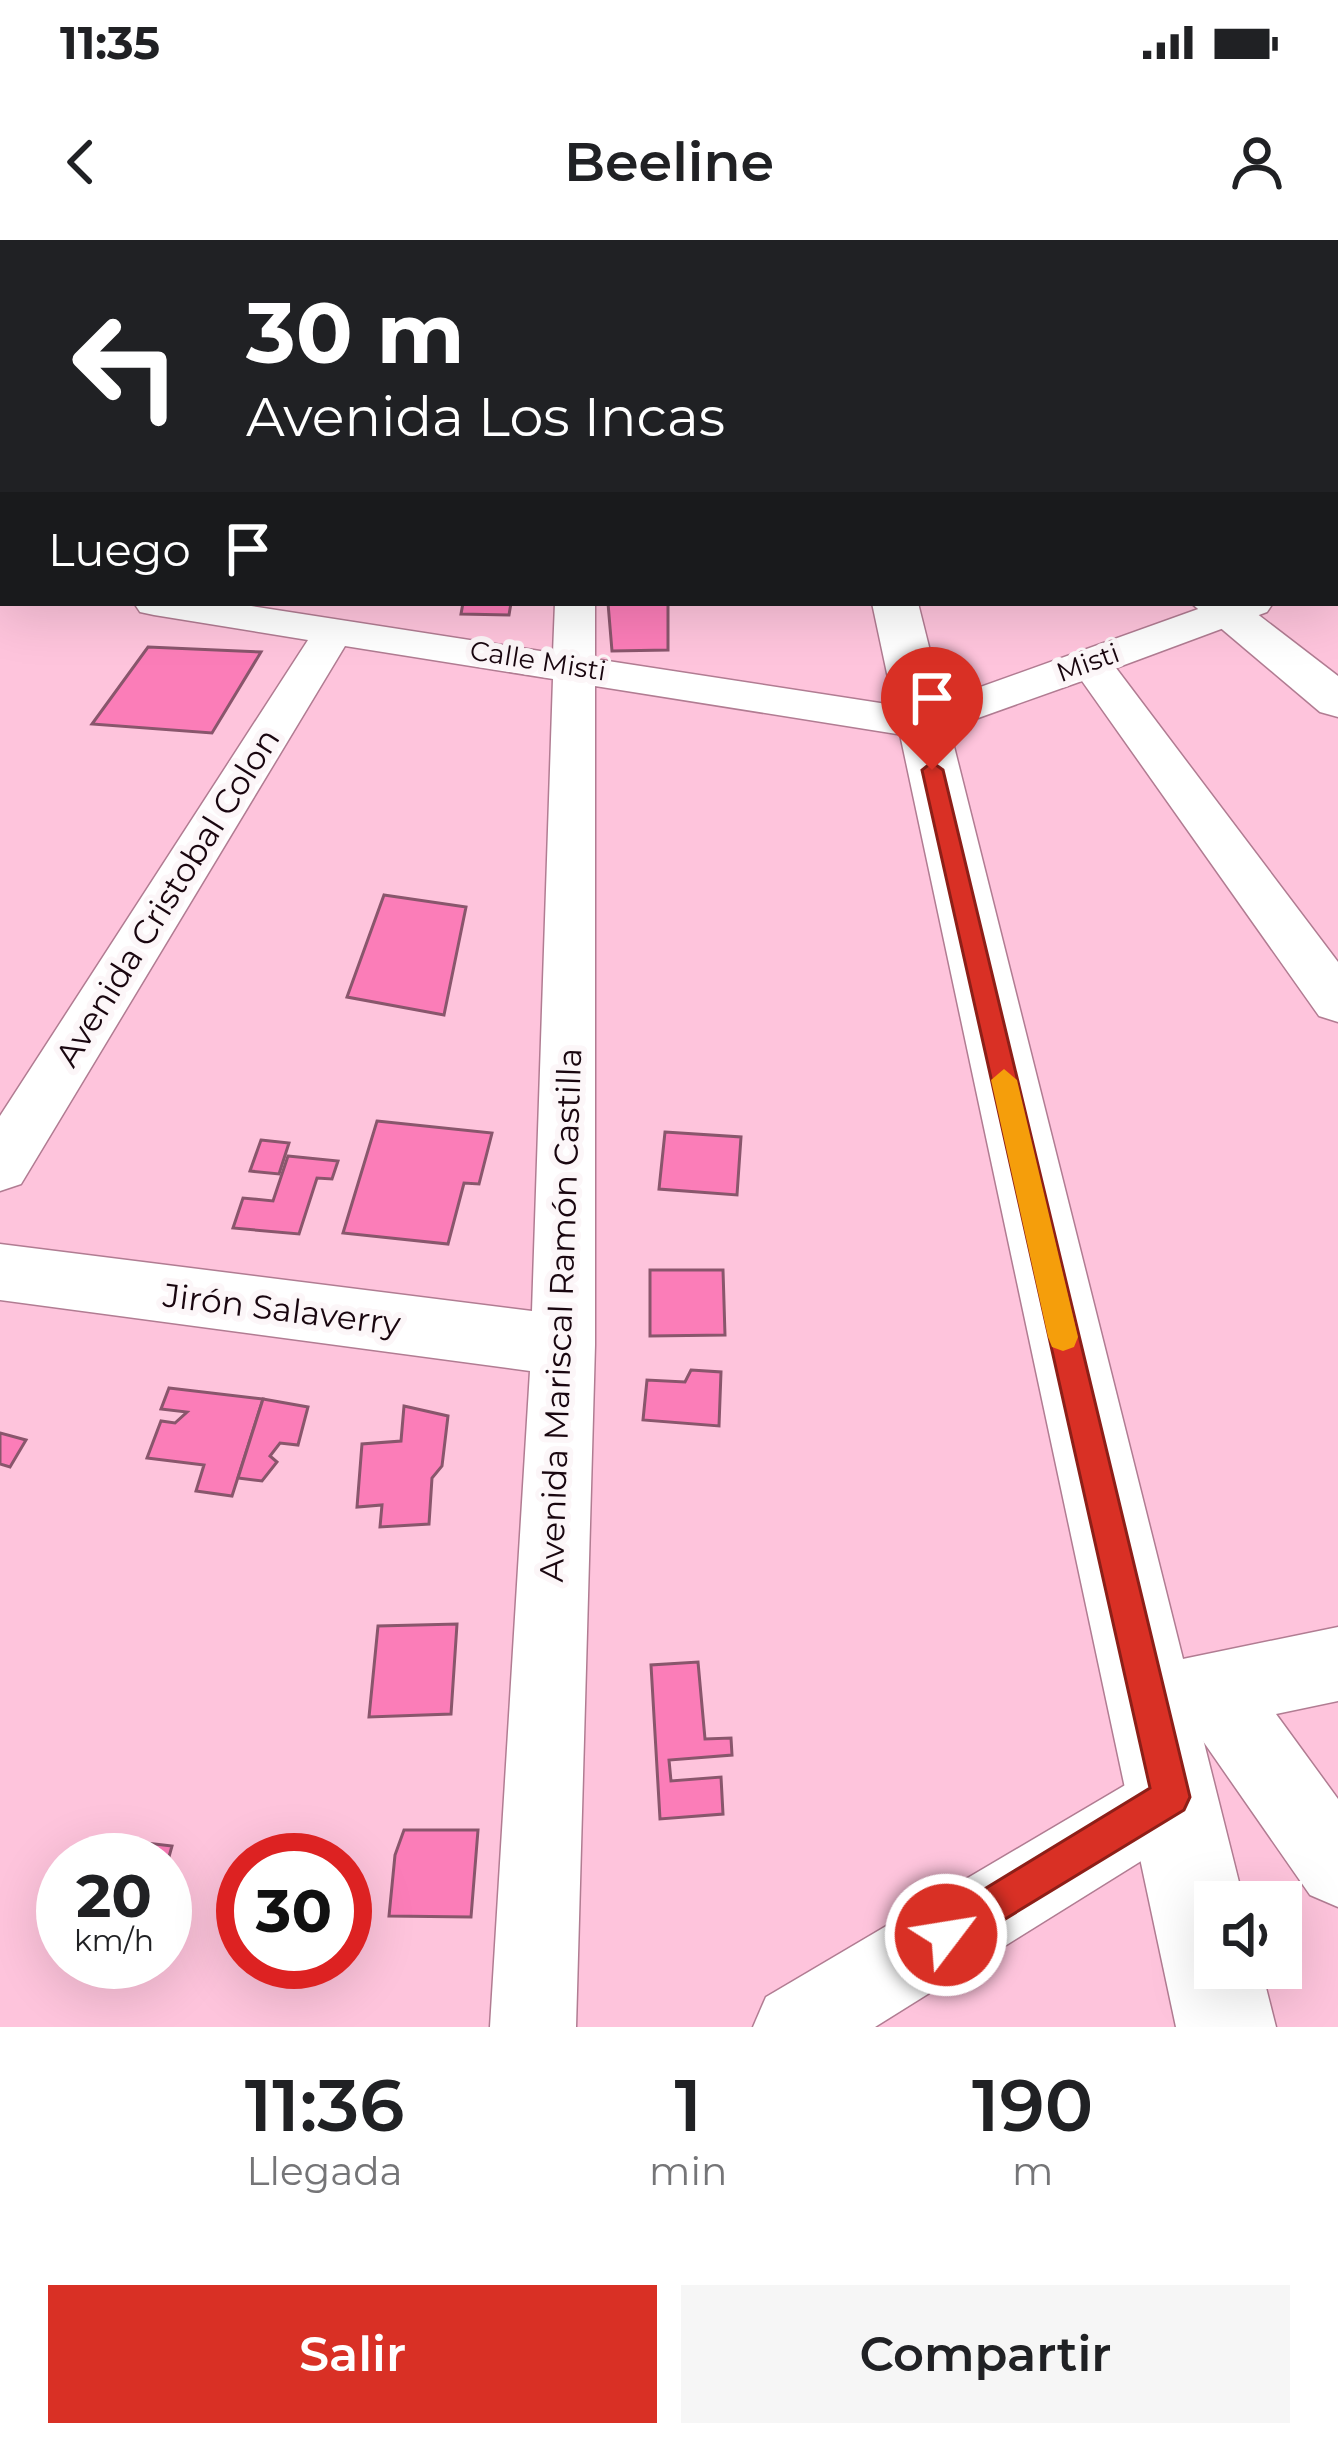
<!DOCTYPE html>
<html lang="es">
<meta charset="utf-8">
<style>
body{margin:0;font-family:Montserrat,sans-serif;background:#f6f6f6;color:#202124;height:100vh;display:flex;flex-direction:column;font-size:45px;white-space:nowrap}
*{box-sizing:border-box;margin:0}
p{font-size:39px;color:#757577}
.icon{flex:none;width:66px;height:66px;fill:none;stroke:currentColor;stroke-width:2;stroke-linecap:round;stroke-linejoin:round}
.map{position:relative;height:1787px;overflow:hidden}
.panel{display:flex;flex-direction:column;background:#fff;flex:1}
.panel>*{flex:none}
.guide{position:absolute;left:0px;top:0px;width:1338px;height:366px;box-shadow:0 12px 48px #0002;background:#202124;color:#fff;overflow:hidden}
.buttons{position:absolute;left:1194px;top:1641px;display:grid;gap:24px}
.buttons a{display:grid;place-items:center;width:108px;height:108px;border-radius:0px;background:#fff;box-shadow:0 12px 48px #0002;font-size:60px}
.speed{position:absolute;left:36px;top:1593px;display:flex;gap:24px;font-size:60px;font-weight:700;text-align:center}
.speed>*{display:grid;place-content:center;width:156px;height:156px;border-radius:50%;background:#fff;box-shadow:0 12px 48px #0002;line-height:1}
.speed small{font-size:30px;font-weight:400}
.speed .limit{border:18px solid #d22;background:#fff;color:#111}
.pin{position:absolute;display:grid;place-items:center;width:102px;height:102px;color:#fff;margin:-123px -51px;border-radius:50% 50% 50% 0;rotate:-45deg;box-shadow:0 0 12px #0007}
.pin .icon{rotate:45deg}
.me{position:absolute;width:132px;margin:-66px;rotate:59deg;stroke-linejoin:round;filter:drop-shadow(0 0 9px #0008)}
.turn{display:flex;align-items:center;gap:42px;height:252px;padding:0 48px;font-size:54px}
.turn .icon{width:156px;height:156px;stroke-width:2.5}
.turn b{display:block;font-size:84px;line-height:102px}
.then{display:flex;align-items:center;height:114px;padding:0 48px;background:#0003;gap:24px;font-size:45px}
.eta{display:flex;justify-content:space-evenly;align-items:center;height:204px;text-align:center}
.eta b{font-size:72px;font-weight:600;line-height:84px}
.primary-button{display:flex;gap:24px;margin-top:auto;padding:24px 48px}
.primary-button a{flex:1;height:138px;border-radius:0px;background:#d93025;color:#fff;font-size:48px;font-weight:600;line-height:138px;text-align:center}
.primary-button a+a{background:#f6f6f6;color:#202124}
.status{display:flex;justify-content:space-between;align-items:center;height:84px;padding:0 60px;background:#fff;direction:ltr}
.status svg{height:33px;fill:currentColor}
header{display:flex;justify-content:space-between;align-items:center;height:156px;padding:0 48px;background:#fff;font-size:54px;font-weight:600}
.map>svg:first-child{display:block}
</style>
<div class="status"><b>11:35</b><svg viewBox="0 0 49 12"><path d="M0 12V9h3v3zM5 12V6h3v6zM10 12V3h3v9zM15 12V0h3v12zM26 1h20v11H26zM47 4h2v5h-2z"/></svg></div>
<header><svg class="icon" aria-label="back" viewBox="0 0 24 24"><path d="M15 5l-7 7 7 7"/></svg>Beeline<svg class="icon" aria-label="person" viewBox="0 0 24 24"><circle cx="12" cy="8" r="4"/><path d="M4 21q1-7 8-7t8 7"/></svg></header>
<div class="map">
<svg width="1338" height="1787" viewBox="0 0 1338 1787">
<rect width="100%" height="100%" fill="#fec4dc"/>
<g fill="#fb7db8" stroke="#89566c" stroke-width="3">
<polygon points="463,363 511,363 509,375 461,374"/>
<polygon points="608,363 668,363 668,410 612,411"/>
<polygon points="148,407 261,412 212,493 92,484"/>
<polygon points="384,655 466,667 444,775 347,757"/>
<polygon points="377,881 492,893 479,944 464,943 448,1004 343,993"/>
<polygon points="665,892 741,897 737,955 659,949"/>
<polygon points="261,900 289,903 279,934 250,931"/>
<polygon points="288,916 338,921 332,939 317,938 299,994 233,988 243,958 273,961"/>
<polygon points="650,1030 723,1030 725,1095 650,1096"/>
<polygon points="691,1130 721,1132 719,1186 643,1180 647,1140 685,1142"/>
<polygon points="169,1148 263,1159 232,1256 196,1251 204,1225 147,1218 161,1181 175,1183 187,1172 161,1169"/>
<polygon points="263,1159 308,1167 298,1205 280,1203 270,1216 277,1222 262,1241 238,1238"/>
<polygon points="404,1166 448,1176 442,1226 432,1238 429,1284 380,1287 382,1265 357,1267 362,1204 401,1201"/>
<polygon points="0,1193 26,1200 10,1227 0,1224"/>
<polygon points="457,1384 451,1474 369,1477 378,1386"/>
<polygon points="698,1422 705,1499 731,1498 732,1515 669,1520 671,1541 721,1537 723,1574 660,1579 651,1425"/>
<polygon points="404,1590 478,1590 471,1677 389,1676 395,1615"/>
<polygon points="112,1599 172,1606 165,1631 165,1620 106,1620"/>
</g>
<g fill="none" stroke-linecap="round" stroke-linejoin="round">
<defs>
<g id="minor">
<rect x="569" y="0" width="28" height="3"/>
<polygon points="1190,0 1220,0 1222,3 1192,3"/>
<polygon points="1273,0 1302,0 1304,3 1275,3"/>
<polygon points="1335,40 1338,41 1338,61 1335,60"/>
<polygon points="3,90 3,110 0,111 0,91"/>
<polygon points="3,212 3,236 0,237 0,213"/>
<polygon points="1335,232 1338,233 1338,257 1335,256"/>
<polygon points="1338,322 1338,346 1335,347 1335,323"/>
<rect x="0" y="335" width="3" height="24"/>
<polygon points="134,363 232,363 553,413 555,363 595,363 595,419 919,469 1215,363 1273,363 1267,372 1116,428 1338,722 1338,782 1319,776 1082,441 922,498 595,446 595,1105 576,1787 490,1787 530,1131 0,1060 0,1004 532,1071 553,439 345,406 21,944 0,951 0,876 308,400 154,375 140,372"/>
<polygon points="1338,1387 1338,1461 1276,1474 1338,1559 1338,1667 1310,1655 1196,1491 1178,1494 1151,1484 1141,1457 1151,1430 1178,1420"/>
<polygon points="1171,1518 1199,1529 1210,1557 1199,1585 875,1787 753,1787 766,1757"/>
</g>
<g id="tertiary">
<polygon points="800,0 832,0 834,3 800,3"/>
<polygon points="1000,0 1035,0 1038,3 1002,3"/>
<polygon points="872,363 918,363 1244,1662 1215,1662 1215,1728 1261,1728 1276,1787 1176,1787"/>
<polygon points="1191,363 1243,363 1338,436 1338,477 1320,472"/>
</g>
</defs>
<use href="#minor" stroke="#b17c92" stroke-width="3"/>
<use href="#tertiary" stroke="#b17c92" stroke-width="3"/>
<use href="#minor" fill="#fff" fill-rule="evenodd"/>
<use href="#tertiary" fill="#fff" fill-rule="evenodd"/>
</g>
<polygon fill="#d93025" stroke="#8d1f18" stroke-width="3" points="932,522 943,530 1190,1557 1184,1570 946,1715 932,1709 926,1695 932,1681 1150,1548 922,530"/>
<polygon fill="#f59e0b" points="1004,829 1017,840 1078,1097 1074,1107 1063,1111 1052,1107 1048,1097 991,840"/>
<g text-anchor="middle" stroke-width="12" stroke-linejoin="round" paint-order="stroke">
<g font-size="27" fill="#19060f" stroke="#fcf6f8">
<text transform="translate(538 421) rotate(9)" y="9">Calle Misti</text>
<text transform="translate(1088 423) rotate(-20)" y="9">Misti</text>
</g>
<g font-size="33" fill="#19060f" stroke="#fcf6f8">
<text transform="translate(167 657) rotate(-58)" y="12">Avenida Cristobal Colon</text>
<text transform="translate(282 1069) rotate(7)" y="12">Jirón Salaverry</text>
<text transform="translate(560 1075) rotate(-88)" y="12">Avenida Mariscal Ramón Castilla</text>
</g>
</g>
</svg>
<div class="buttons">
<a><svg class="icon" aria-label="sound" viewBox="0 0 24 24"><path d="M4 9h4l5-4v14l-5-4H4zM17 9q2 3 0 6"/></svg></a>
</div>
<div class="speed"><div>20<small>km/h</small></div><div class="limit">30</div></div>
<div class="pin" style="left:932px;top:530px;background:#d93025"><svg class="icon" aria-label="arrive" viewBox="0 0 24 24"><path d="M6 21V4h12l-3 4 3 4H6"/></svg></div>
<svg class="me" style="left:946px;top:1695px" viewBox="-20 -20 40 40"><circle r="17" fill="#d93025" stroke="#fff" stroke-width="3"/><path d="M0-11L8 9 0 5-8 9z" fill="#fff"/></svg>
<div class="guide">
<div class="turn"><svg class="icon" aria-label="left" viewBox="0 0 24 24"><path d="M17 20v-9H6M10 6l-5 5 5 5"/></svg><div><b>30 m</b>Avenida Los Incas</div></div>
<div class="then">Luego<svg class="icon" aria-label="arrive" viewBox="0 0 24 24"><path d="M6 21V4h12l-3 4 3 4H6"/></svg></div>
</div>
</div>
<section class="panel">
<div class="eta">
<div><b>11:36</b><p>Llegada</p></div>
<div><b>1</b><p>min</p></div>
<div><b>190</b><p>m</p></div>
</div>
<div class="primary-button"><a>Salir</a><a>Compartir</a></div>
</section>
